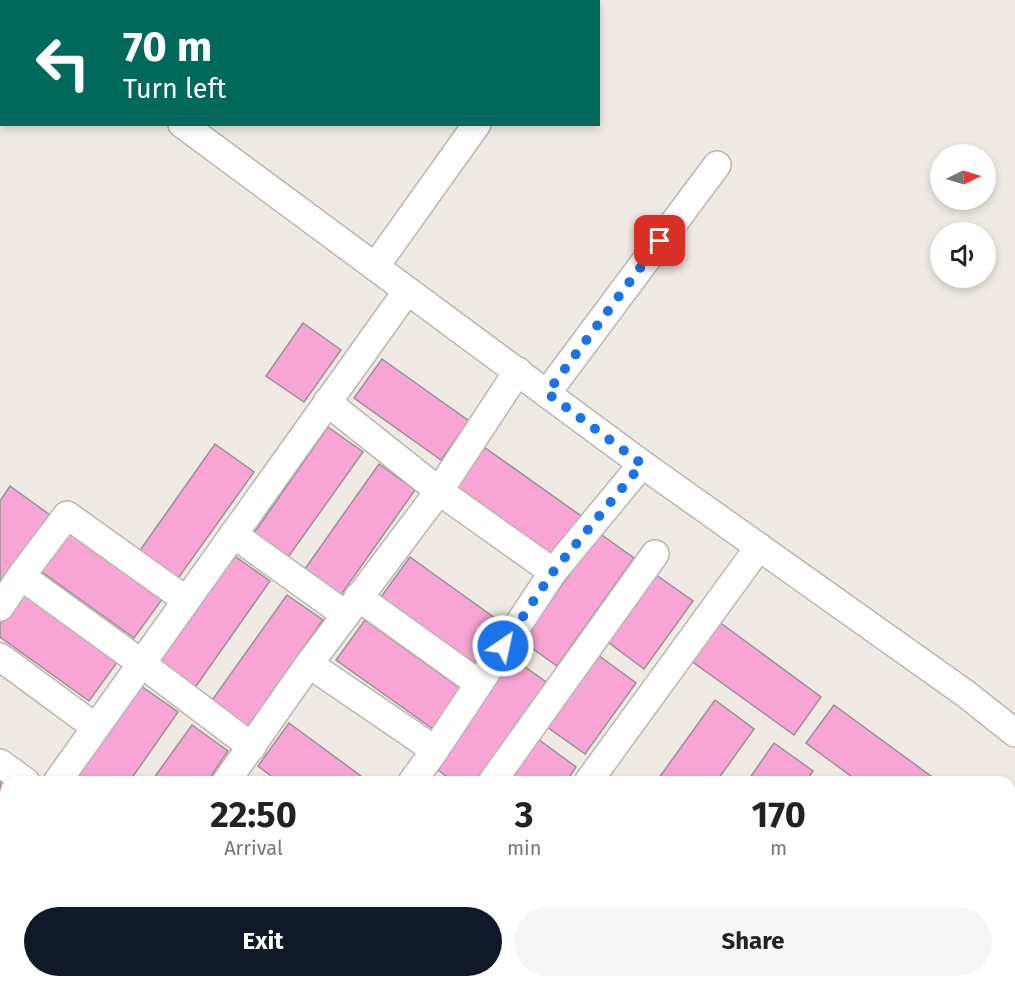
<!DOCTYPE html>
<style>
body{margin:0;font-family:"Fira Sans",sans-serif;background:#f6f6f6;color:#222;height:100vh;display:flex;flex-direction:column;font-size:22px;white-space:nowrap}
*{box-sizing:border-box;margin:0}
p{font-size:20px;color:#767676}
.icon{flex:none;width:33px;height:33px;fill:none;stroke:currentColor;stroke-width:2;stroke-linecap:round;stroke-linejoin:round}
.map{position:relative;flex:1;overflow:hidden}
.side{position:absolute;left:0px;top:776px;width:1016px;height:212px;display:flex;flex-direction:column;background:#fff;border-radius:18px 18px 0 0;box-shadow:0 3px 9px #0003}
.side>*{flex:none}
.hud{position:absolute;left:0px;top:0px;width:600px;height:126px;box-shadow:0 3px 9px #0003;background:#00695c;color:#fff;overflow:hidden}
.needle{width:39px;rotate:85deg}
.tools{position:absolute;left:930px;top:144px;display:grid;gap:12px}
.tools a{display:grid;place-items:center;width:66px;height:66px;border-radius:50%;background:#fff;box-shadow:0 3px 9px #0003;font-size:30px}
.pin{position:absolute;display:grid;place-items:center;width:51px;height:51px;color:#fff;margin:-26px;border-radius:12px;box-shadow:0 3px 9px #0006}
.me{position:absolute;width:66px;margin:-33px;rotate:34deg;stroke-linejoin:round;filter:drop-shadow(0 0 4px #0008)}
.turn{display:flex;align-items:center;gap:21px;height:126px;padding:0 24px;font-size:27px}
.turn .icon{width:78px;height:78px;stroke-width:2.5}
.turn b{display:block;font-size:42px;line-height:51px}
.eta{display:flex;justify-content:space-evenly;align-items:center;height:102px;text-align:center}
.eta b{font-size:36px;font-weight:700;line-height:42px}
.action{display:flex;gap:12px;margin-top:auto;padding:12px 24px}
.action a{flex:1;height:69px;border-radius:36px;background:#111827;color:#fff;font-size:24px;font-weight:700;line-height:69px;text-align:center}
.action a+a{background:#f6f6f6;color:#222}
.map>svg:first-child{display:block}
</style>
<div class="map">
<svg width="1015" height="986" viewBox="0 0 1015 986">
<rect width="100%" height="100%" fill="#efeae3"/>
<g fill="#f8a5d6" stroke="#979094" stroke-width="1.5">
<polygon points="303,323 341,350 304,402 266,376"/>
<polygon points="382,359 469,421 441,460 354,398"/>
<polygon points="328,427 363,452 286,560 252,536"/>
<polygon points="215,444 254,472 174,584 136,556"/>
<polygon points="484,447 584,518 554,560 454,489"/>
<polygon points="379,464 415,490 338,599 302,573"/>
<polygon points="10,486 50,515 0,586 0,501"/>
<polygon points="66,529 163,598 134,638 38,569"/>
<polygon points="599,533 634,558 557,666 522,641"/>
<polygon points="233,555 270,581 194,689 157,663"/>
<polygon points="410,557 506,626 478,666 381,597"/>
<polygon points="652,572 693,601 644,669 604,639"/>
<polygon points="21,591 118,661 89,701 0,637 0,621"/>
<polygon points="287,595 323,620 246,729 210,703"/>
<polygon points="365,620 461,689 433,729 336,660"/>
<polygon points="718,621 821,697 794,735 690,660"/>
<polygon points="594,652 636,683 585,754 543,724"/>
<polygon points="510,656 546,682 476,782 454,782 433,766"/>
<polygon points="141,686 178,712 129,782 74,782"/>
<polygon points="715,700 754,729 716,782 656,782"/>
<polygon points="834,705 939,782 859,782 806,743"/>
<polygon points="289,723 369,782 279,782 258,766"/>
<polygon points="192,725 228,751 207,782 151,782"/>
<polygon points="534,736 576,767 566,782 501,782"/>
<polygon points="774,743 813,771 806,782 747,782"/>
<polygon points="0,777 6,782 6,818 0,826"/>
<polygon points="208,981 252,981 248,986 215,986"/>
<polygon points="276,981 333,981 329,986 273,986"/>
<polygon points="376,981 422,981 418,986 383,986"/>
<polygon points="611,981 644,981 647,986 603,986"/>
<polygon points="657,981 709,981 701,986 660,986"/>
</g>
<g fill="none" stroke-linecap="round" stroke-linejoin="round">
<defs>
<g id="minor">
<polyline points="9,0 11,2"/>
<polyline points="313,2 314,0"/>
<polyline points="182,124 642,464 966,694 1015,733"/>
<polyline points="375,267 477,124"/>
<polyline points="547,393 717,165"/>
<polyline points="327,402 439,491 518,371"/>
<polyline points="233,534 346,615"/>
<polyline points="553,572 642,464"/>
<polyline points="21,576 67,515 186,600"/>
<polyline points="358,597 478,683"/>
<polyline points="0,607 21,576 141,663 252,747"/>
<polyline points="0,657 95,727"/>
<polyline points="309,664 435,750"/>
<polyline points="0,763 26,782"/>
<polyline points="57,782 407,291"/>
<polyline points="226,782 309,664 439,491 553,572 435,750 412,782"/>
<polyline points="492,782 655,554"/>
<polyline points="588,782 759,547"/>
<polyline points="1010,805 1015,800"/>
<polyline points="187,981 194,986"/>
<polyline points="262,986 266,981"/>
<polyline points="345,986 349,981"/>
<polyline points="436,986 439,981"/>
<polyline points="755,986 763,981"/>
</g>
</defs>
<use href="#minor" stroke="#bbb6b0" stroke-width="30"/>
<use href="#minor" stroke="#fff" stroke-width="27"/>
</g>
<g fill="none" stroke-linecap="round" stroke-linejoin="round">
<polyline stroke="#1a73e8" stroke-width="10" stroke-dasharray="0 18" points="503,646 553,572 642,464 547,393 660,241"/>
</g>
</svg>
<div class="tools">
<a><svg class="needle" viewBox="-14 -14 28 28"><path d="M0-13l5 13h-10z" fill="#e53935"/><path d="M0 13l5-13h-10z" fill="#767676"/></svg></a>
<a><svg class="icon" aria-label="sound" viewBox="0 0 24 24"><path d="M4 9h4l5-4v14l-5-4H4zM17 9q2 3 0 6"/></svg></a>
</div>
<div class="pin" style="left:660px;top:241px;background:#d93025"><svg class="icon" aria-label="arrive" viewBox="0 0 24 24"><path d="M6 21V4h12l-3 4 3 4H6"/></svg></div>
<svg class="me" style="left:503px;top:646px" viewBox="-20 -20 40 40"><circle r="17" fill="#1a73e8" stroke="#fff" stroke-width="3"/><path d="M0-11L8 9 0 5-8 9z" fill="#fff"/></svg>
<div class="hud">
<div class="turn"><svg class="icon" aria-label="left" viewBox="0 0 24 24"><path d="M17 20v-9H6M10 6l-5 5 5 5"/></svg><div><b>70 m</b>Turn left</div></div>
</div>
<section class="side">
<div class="eta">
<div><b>22:50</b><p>Arrival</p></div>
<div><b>3</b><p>min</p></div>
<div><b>170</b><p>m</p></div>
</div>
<div class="action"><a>Exit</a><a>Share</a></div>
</section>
</div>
